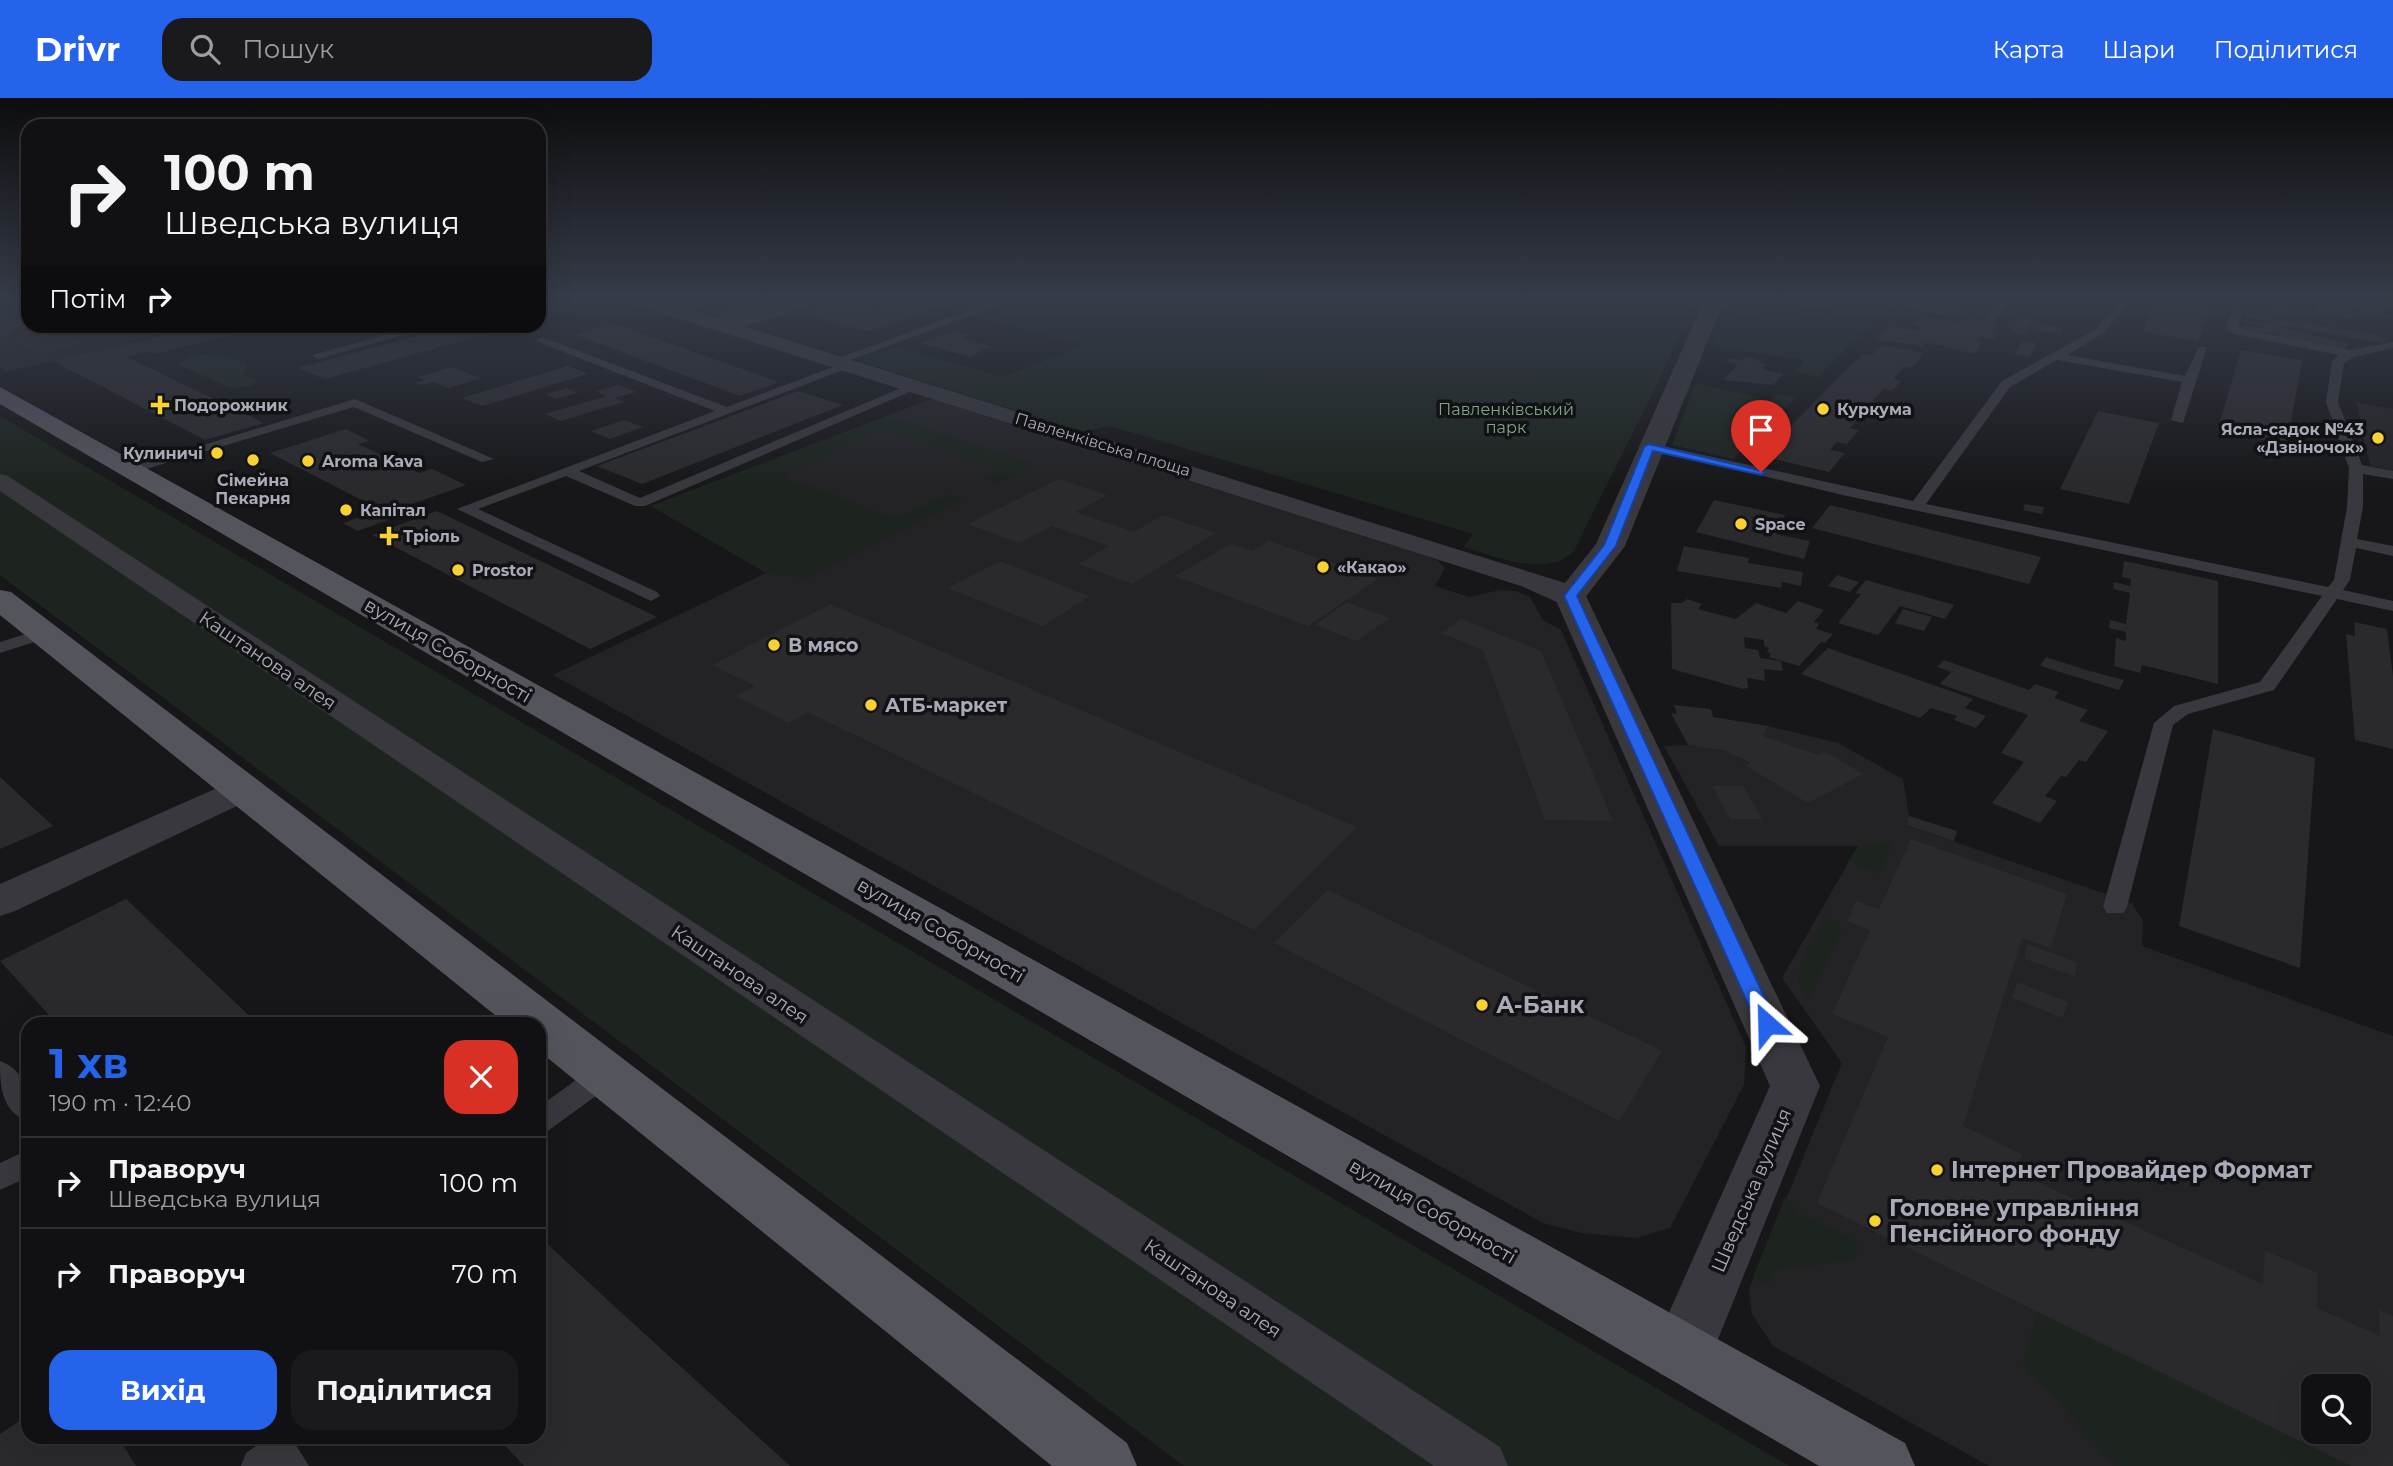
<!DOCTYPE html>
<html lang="uk">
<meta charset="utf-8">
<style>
body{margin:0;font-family:Montserrat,sans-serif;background:#1a1a1c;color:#f1f3f6;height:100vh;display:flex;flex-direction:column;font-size:26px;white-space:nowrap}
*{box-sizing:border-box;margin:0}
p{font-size:23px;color:#9c9da0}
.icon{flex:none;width:38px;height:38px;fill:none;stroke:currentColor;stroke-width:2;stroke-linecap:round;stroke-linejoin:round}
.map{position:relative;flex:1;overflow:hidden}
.side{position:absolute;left:21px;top:919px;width:525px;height:427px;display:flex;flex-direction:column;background:#111113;border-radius:21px;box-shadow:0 7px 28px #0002,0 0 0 2px #303133}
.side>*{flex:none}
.hud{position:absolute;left:21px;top:21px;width:525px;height:214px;border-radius:21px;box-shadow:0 7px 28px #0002,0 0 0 2px #303133;background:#111113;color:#f1f3f6;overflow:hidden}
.controls{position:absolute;left:2301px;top:1276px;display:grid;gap:14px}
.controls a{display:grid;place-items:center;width:70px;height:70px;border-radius:14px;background:#111113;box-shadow:0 7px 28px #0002,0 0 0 2px #303133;font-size:35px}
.pin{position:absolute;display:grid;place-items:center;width:60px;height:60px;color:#fff;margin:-72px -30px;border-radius:50% 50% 50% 0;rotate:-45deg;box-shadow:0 0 7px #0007}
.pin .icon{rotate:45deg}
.me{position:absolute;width:77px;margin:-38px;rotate:335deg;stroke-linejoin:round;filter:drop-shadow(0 0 5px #0008)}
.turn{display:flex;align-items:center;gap:24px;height:147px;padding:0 28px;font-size:32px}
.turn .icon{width:91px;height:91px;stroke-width:2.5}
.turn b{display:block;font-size:49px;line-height:60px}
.then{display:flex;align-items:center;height:66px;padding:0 28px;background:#0003;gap:14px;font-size:26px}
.round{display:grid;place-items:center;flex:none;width:74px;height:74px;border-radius:21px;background:#1a1a1c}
.overview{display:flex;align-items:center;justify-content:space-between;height:119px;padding:0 28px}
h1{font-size:42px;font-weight:700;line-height:52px;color:#2563eb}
.primary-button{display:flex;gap:14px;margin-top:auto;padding:14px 28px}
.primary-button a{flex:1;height:80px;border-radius:21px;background:#2563eb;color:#fff;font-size:28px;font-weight:700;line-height:80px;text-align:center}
.primary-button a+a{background:#1a1a1c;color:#f1f3f6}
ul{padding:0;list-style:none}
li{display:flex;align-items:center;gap:21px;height:91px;padding:0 28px;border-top:2px solid #303133}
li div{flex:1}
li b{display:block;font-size:26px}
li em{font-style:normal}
header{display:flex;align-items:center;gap:42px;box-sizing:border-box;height:98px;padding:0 35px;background:#2563eb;color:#fff}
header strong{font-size:33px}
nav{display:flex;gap:38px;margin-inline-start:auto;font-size:24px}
.search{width:490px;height:63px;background:#1a1a1c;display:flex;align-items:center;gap:18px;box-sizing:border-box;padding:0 24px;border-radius:21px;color:#9c9da0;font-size:26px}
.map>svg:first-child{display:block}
</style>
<header>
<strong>Drivr</strong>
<div class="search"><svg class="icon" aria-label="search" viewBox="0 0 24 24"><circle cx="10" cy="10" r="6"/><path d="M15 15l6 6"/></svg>Пошук</div>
<nav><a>Карта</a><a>Шари</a><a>Поділитися</a></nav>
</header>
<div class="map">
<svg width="2393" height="1368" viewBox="0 0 2393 1368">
<rect width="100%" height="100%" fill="#171719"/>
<g fill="#232326" fill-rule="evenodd">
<polygon points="24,200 28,200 28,228 127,228 152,239 6,274 0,269 0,215"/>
<polygon points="659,200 800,200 750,216 722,219"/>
<polygon points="931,301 1424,457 1437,462 1445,470 1435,488 1469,499 1500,492 1516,493 1530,499 1543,522 1561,532 1746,949 1744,987 1670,1130 1636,1140 1581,1135 1543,1125 553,577 766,475 651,408"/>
<polygon points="2356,304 2393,311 2393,373 2370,368"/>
<path d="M1768,628L1838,645L1903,681L1909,718L1906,727L2132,805L2143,823L2142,848L2393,938V1368H1989L1773,1248L1752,1216L1749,1191L1842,965L1782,880L1858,748H1719L1664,648L1688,647L1725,653L1749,665ZM2314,1288H2359V1334H2314Z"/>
</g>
<g fill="#1d241f">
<path d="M1038,200H1696L1661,278L1574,453C1546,481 1496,458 1464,449L1473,436L1110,328L1087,333L1075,331L862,264L868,258L897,249L1003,279L1084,247L979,220Z"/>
<polygon points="1764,200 1898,200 1818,279 1796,274 1804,262 1711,248 1723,221 1735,209 1819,225 1832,212"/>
<polygon points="207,256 244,263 247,270 243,278 258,282 251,288 231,290 178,267 188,259"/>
<polygon points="1696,285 1770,302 1777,295 1797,299 1733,361 1672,347"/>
<polygon points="0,318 1789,1368 1184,1368 0,477"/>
<polygon points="887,318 1035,367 999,386 983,380 1001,371 882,333 780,378 897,421 949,397 966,402 806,480 767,475 651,408"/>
<polygon points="1893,743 1880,775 1848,764 1858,748"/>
<path d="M1823,820L1839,825L1841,835L1809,902C1784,878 1811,847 1823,820Z"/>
<polygon points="1785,1099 1798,1114 1851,1140 1858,1147 1854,1162 1775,1172 1768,1188 1753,1179"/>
<polygon points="2038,1214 2351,1368 2122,1368 2109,1361 2023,1265"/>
</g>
<g fill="#2a2a2d" fill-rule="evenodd">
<polygon points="903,200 966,200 873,232 864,233 803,215 841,201 854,201 854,204 876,211"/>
<polygon points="1916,200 1967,200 1956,213 1964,214 1960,219 1904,211"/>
<polygon points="2159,200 2213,200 2198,243 2143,234 2150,217 2137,215 2140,210 2153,212"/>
<polygon points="2316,200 2381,203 2382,206 2391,209 2381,209 2381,214 2393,219 2393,222 2352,211 2352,221 2316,215"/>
<polygon points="547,203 575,212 539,222 539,205"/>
<polygon points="2269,203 2290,206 2288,214 2267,211"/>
<polygon points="28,208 28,220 20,224 28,224 0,239 0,225 17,224 0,224 0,221"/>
<polygon points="2262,211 2287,215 2285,219 2276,218 2269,223 2246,219 2252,214 2260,216"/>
<polygon points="1923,218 1962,225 1970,221 1988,223 1998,226 1992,233 1999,235 1994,241 1980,238 1976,243 1982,244 1974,256 1927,244 1923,248 1876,242 1890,228 1918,233 1922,229 1914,227"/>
<polygon points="2018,220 2031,222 2031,227 2021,226 2030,228 2027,237 2011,235"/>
<polygon points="2246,222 2269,225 2280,222 2293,224 2300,230 2279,227 2278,233 2280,230 2302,234 2348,246 2345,251 2277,240 2278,236 2241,231 2242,227 2263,230 2264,228 2245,224"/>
<polygon points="2304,225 2374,236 2385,240 2384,245 2303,231"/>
<polygon points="615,226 779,284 740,298 576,237"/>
<polygon points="2040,226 2053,228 2063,231 2060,236 2036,232"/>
<polygon points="37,228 51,228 85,245 40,256 17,243 19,236"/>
<polygon points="72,228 105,228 123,236 99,242"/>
<polygon points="204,228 265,228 155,256 149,253 127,259 264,325 205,342 53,263"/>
<polygon points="455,228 515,228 325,281 298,270"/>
<polygon points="954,233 970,237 962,240 991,248 970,259 920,245"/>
<polygon points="2023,243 2037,245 2029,259 2014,256"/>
<polygon points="1881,247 1924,255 1912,270 1904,269 1893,281 1901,283 1892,293 1883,291 1872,304 1881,305 1870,318 1861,317 1850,330 1859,332 1847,346 1837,344 1830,352 1845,355 1829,374 1761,358 1852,266 1863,256 1871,258"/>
<polygon points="2241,252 2302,262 2287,347 2217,333"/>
<polygon points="1746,259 1761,262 1759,265 1766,266 1762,271 1783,276 1773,287 1723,282 1738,266 1726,264 1730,260 1743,262"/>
<polygon points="568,268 588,276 482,308 462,300"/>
<polygon points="452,269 481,280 449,290 433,284 422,287 415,285 425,282 418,279"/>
<polygon points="619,287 636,294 615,300 624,304 561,323 545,316 606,298 596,293"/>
<polygon points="567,290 577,295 555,301 546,296"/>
<polygon points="798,293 843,307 642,386 597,368"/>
<polygon points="2098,313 2159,325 2129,406 2060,391"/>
<polygon points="624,322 643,329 610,341 591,333"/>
<polygon points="346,331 370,343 358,346 419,375 432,371 466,387 387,415 270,355"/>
<polygon points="1059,381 1107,397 1076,414 1134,434 1162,417 1216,435 1132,486 1078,466 1109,448 1052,428 1019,445 968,426"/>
<polygon points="1714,402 1785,417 1776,436 1810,443 1804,461 1696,434"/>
<polygon points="2025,406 2044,409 2042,416 2023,412"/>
<polygon points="1830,407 1888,421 2041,459 2029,486 1812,430"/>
<polygon points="380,412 394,420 357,433 343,425"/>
<polygon points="437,413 657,519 590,551 372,437"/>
<polygon points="1269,443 1378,481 1308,528 1175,478 1231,446 1252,453"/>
<polygon points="1684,448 1749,460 1748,465 1803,474 1801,488 1782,484 1781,490 1677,473"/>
<polygon points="1000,463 1090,498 1043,528 948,490"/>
<polygon points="2124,463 2218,483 2218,586 2142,567 2140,575 2114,568 2116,540 2126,543 2126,534 2109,530 2110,522 2126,526 2130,495 2113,491 2114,484 2130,488 2131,481 2122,479"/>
<polygon points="1837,477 1859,484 1850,494 1828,488"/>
<polygon points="1866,482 1954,507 1945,521 1900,508 1878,537 1838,525 1861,496 1855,495"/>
<polygon points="1687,501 1702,506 1698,511 1736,521 1756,505 1786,515 1798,503 1824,512 1814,524 1819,526 1816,531 1833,536 1825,545 1821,544 1799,568 1769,559 1771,556 1767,554 1769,550 1764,548 1764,542 1744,539 1745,550 1758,552 1760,560 1781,563 1783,573 1764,571 1765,583 1747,580 1748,590 1743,591 1672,571 1671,505 1682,505"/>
<polygon points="1347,504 1390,520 1357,543 1314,527"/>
<polygon points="830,506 1357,729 1254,832 808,614 789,625 736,598 755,588 712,567"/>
<polygon points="1903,511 1932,519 1924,533 1895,525"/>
<polygon points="1461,521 1541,553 1613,723 1545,722 1483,552 1441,535"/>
<polygon points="2354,524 2387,531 2393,578 2393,651 2355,642 2346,536 2355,538"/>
<polygon points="1828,550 1973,601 1965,610 1986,618 1976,630 1954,622 1957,618 1931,610 1920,620 1801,576"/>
<polygon points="2046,559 2086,572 2124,582 2119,592 2040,568"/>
<polygon points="1944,562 2029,592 2035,586 2059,594 2054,600 2088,612 2079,623 2108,633 2086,664 2079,662 2066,679 2061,678 2045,698 2057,703 2040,725 1992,705 2024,664 2001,655 2028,617 1940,586 1951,574 1937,569"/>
<polygon points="1674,607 1711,611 1713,619 1768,628 1763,638 1818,657 1826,654 1863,676 1808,705 1746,668 1750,665 1725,653 1688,647 1671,615 1677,616"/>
<polygon points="2213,631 2315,660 2300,870 2179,828"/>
<polygon points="0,679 53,728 0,751"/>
<polygon points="1712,688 1743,688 1762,721 1730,721"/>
<polygon points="1909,718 1957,733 1954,743 1906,727"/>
<path d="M1911,741L2067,796L2051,850L2022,840L1963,1028L2022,1056L2017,1075L2263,1186L2265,1153L2318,1175L2317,1210L2380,1238L2379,1212L2393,1218V1368H2351L1817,1105L1888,939L1832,916L1870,832L1847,823L1856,803L1879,811ZM2314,1288H2359V1334H2314Z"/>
<polygon points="1328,792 1662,953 1619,1023 1274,845"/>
<polygon points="126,801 258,926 57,926 0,863"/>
<polygon points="2027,846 2077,864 2075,878 2024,861"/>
<polygon points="2017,884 2068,904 2063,920 2012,900"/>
<polygon points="539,1138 614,1208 790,1368 524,1368 497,1339 539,1339"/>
<polygon points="28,1317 28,1339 118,1339 136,1368 0,1368 0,1336"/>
</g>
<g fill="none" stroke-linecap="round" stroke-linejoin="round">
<g fill="#38383e" fill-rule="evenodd">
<polygon points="774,200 789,200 714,225 704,223"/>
<polygon points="1003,200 1017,200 840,266 830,263"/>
<polygon points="2002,200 2013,200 1993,223 1985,223 1985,219"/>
<polygon points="2123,200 2133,200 2104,235 2067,257 2185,278 2199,249 2207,249 2183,325 2171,322 2182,284 2057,262 2010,289 1926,406 2328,489 2334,482 2347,409 2349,370 2326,304 2332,263 2339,257 2234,236 2226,230 2232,213 2230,202 2239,200 2242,213 2238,229 2242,231 2350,252 2393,244 2393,250 2354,259 2344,265 2338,304 2362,367 2393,373 2393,381 2363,376 2363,409 2357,441 2393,448 2393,458 2356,450 2350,482 2343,492 2393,503 2393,513 2337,501 2274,592 2188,616 2173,627 2127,809 2123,815 2107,815 2103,809 2154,625 2174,608 2260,584 2322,498 1847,398 1642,349 1649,345 1913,403 2002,283 2096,231"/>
<polygon points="418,228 435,228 318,261 312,257"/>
<polygon points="542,239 727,309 846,264 856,267 579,373 640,400 913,285 923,288 645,408 635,408 566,378 478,411 657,494 660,498 651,503 457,411 715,313 538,244 536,242"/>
<polygon points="355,301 494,361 482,364 354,309 136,374 124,371"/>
<polygon points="44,530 53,535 50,539 0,555 0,544"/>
<path d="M0,963C27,972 28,999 28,1023C1,1014 0,987 0,963Z"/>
<polygon points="605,965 615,968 619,976 615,984 549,1032 539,1035 539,1009 595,968"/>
<polygon points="28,1052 28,1079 0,1092 0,1065"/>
<polygon points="253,1339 291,1339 309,1368 241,1368 246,1355 256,1348"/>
</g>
<polygon fill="#38383e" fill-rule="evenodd" points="0,376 8,378 1500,1349 1508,1368 1434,1368 0,393"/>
<g fill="#38383e" fill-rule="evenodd">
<polygon points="797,200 826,200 823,204 733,232 719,232 716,228 719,224"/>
<polygon points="1716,200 1741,200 1719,213 1705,213 1702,209"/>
<polygon points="1570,489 1581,491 1586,498 1820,988 1704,1276 1682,1284 1660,1276 1651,1255 1770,988 1554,498 1559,491"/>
<polygon points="242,679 256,683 261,691 256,699 15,813 0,818 0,786"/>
</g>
<polygon fill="#38383e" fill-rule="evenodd" points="624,200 653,200 1565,485 1596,446 1705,200 1725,200 1625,448 1581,505 1570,507 1559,505 1521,488 627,204"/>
<g fill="#54545d" fill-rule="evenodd">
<polygon points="0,289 1905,1345 1915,1368 1819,1368 0,306"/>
<polygon points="0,492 11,494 1127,1345 1137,1368 1052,1368 539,953 539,926 506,926 0,517"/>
</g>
</g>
<linearGradient id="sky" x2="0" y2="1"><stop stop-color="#0d0d0e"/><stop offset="0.51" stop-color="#363c49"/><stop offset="1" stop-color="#363c49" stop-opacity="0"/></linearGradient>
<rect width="2393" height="391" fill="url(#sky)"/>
<polygon fill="#2563eb" stroke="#184099" stroke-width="2" points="1649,346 1767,374 1761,377 1653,353 1616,448 1577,498 1777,926 1774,932 1760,932 1757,926 1564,498 1604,447 1644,349"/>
<g fill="#f8d230" stroke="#121214" stroke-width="2.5">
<path d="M156.5 296.5h7v7h7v7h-7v7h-7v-7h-7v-7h7z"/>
<circle cx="1823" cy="311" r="7"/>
<circle cx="2378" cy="340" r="7"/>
<circle cx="217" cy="355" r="7"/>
<circle cx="253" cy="362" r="7"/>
<circle cx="308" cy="363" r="7"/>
<circle cx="346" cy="412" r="7"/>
<circle cx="1741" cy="426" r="7"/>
<path d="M385.5 427.5h7v7h7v7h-7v7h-7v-7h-7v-7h7z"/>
<circle cx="1323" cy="469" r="7"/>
<circle cx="458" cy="472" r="7"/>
<circle cx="774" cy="547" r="7"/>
<circle cx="871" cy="607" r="7"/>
<circle cx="1482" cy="907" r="7"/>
<circle cx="1937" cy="1072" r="7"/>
<circle cx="1875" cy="1123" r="7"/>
</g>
<g text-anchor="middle" stroke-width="7" stroke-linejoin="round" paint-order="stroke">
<g font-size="16" font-weight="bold" fill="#a9abb9" stroke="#121214" text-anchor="start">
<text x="174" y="313">Подорожник</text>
<text x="1837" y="317">Куркума</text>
<text x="2364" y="337" text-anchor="end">Ясла-садок №43<tspan x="2364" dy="18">«Дзвіночок»</tspan></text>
<text x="203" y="361" text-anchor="end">Кулиничі</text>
<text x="322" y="369">Aroma Kava</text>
<text x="253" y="388" text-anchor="middle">Сімейна<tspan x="253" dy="18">Пекарня</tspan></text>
<text x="360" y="418">Капітал</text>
<text x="1755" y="432">Space</text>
<text x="403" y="444">Тріоль</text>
<text x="1337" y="475">«Какао»</text>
<text x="472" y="478">Prostor</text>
</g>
<g font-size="16" fill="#7fa587" stroke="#121214">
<text x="1506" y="317">Павленківський<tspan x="1506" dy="18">парк</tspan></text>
</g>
<g font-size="16" fill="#a9abb9" stroke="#121214">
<text transform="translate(1103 346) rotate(17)" y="6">Павленківська площа</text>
</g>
<g font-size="19" font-weight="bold" fill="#a9abb9" stroke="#121214" text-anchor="start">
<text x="788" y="554">В мясо</text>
<text x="885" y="614">АТБ-маркет</text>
</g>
<g font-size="19" fill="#a9abb9" stroke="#121214">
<text transform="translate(448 552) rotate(30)" y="7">вулиця Соборності</text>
<text transform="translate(268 562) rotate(34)" y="7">Каштанова алея</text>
<text transform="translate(941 832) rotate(30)" y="7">вулиця Соборності</text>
<text transform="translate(740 876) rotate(34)" y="7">Каштанова алея</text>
<text transform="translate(1751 1092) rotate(-67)" y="7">Шведська вулиця</text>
<text transform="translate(1433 1113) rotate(30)" y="7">вулиця Соборності</text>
<text transform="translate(1213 1190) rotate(34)" y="7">Каштанова алея</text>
</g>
<g font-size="23" font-weight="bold" fill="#a9abb9" stroke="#121214" text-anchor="start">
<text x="1496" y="915">А-Банк</text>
<text x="1951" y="1080">Інтернет Провайдер Формат</text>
<text x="1889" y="1118">Головне управління<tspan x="1889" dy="26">Пенсійного фонду</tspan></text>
</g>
</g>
</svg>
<div class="controls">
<a><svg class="icon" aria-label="search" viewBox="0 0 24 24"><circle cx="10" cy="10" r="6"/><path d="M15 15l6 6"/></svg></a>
</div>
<div class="pin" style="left:1761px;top:374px;background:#d93025"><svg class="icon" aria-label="arrive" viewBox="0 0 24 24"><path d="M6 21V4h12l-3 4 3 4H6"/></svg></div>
<svg class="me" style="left:1767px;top:926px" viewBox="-20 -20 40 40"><path d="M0-17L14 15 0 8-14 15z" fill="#2563eb" stroke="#fff" stroke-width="4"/></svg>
<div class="hud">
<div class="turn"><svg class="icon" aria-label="right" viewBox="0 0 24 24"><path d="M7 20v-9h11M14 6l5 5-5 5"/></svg><div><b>100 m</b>Шведська вулиця</div></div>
<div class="then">Потім<svg class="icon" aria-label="right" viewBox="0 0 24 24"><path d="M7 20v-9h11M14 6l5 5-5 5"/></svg></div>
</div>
<section class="side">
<div class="overview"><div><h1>1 хв</h1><p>190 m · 12:40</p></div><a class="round" style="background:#d93025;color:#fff"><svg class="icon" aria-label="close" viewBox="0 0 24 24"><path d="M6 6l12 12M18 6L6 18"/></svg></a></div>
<ul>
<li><svg class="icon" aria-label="right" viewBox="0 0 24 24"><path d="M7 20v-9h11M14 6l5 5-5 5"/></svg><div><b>Праворуч</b><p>Шведська вулиця</p></div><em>100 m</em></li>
<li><svg class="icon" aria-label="right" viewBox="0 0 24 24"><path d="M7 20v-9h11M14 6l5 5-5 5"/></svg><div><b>Праворуч</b></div><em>70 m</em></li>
</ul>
<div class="primary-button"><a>Вихід</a><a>Поділитися</a></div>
</section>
</div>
